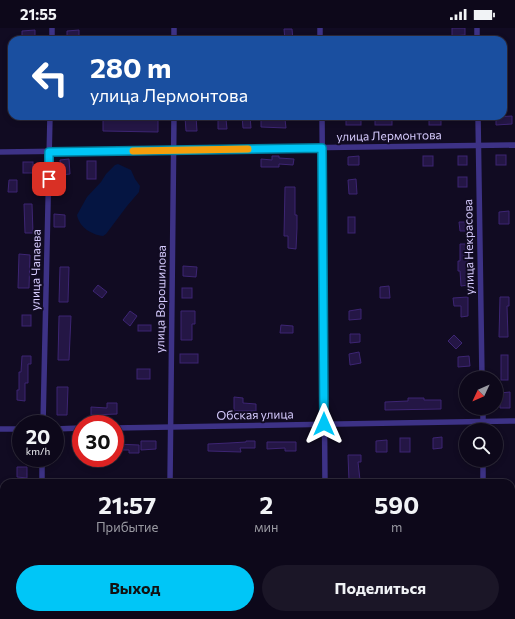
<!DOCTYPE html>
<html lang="ru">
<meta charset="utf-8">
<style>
body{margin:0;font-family:Commissioner,sans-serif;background:#1b1627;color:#f1f3f6;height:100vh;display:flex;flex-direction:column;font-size:15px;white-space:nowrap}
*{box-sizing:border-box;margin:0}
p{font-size:13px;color:#9a9aa2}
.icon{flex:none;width:22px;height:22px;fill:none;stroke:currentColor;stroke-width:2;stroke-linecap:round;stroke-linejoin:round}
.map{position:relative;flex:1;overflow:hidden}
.side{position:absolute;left:0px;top:451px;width:515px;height:140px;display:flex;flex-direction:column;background:#0d081a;border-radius:12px 12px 0 0;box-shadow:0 2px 6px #0003,0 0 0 1px #2d2939}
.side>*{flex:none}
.hud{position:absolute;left:8px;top:8px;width:499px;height:84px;border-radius:12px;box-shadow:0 2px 6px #0003,0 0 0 1px #2d2939;background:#1a4fa0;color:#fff;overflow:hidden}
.needle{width:26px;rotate:226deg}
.controls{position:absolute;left:459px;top:343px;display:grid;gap:8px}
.controls a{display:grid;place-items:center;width:44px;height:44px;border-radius:50%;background:#0d081a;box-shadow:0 2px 6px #0003,0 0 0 1px #2d2939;font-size:20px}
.speed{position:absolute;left:12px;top:387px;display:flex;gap:8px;font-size:20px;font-weight:700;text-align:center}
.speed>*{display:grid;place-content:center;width:52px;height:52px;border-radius:50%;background:#0d081a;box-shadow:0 2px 6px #0003,0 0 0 1px #2d2939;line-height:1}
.speed small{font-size:10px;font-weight:400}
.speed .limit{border:6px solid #d22;background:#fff;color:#111}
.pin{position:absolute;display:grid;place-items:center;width:34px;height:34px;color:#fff;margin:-17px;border-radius:8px;box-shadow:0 2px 6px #0006}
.me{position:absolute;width:44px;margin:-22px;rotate:0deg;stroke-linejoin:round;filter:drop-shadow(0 0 3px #0008)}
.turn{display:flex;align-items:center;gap:14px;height:84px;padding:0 16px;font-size:18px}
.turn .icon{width:52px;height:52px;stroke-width:2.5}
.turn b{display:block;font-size:28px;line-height:34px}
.eta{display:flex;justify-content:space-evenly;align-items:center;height:68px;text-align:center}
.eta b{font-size:24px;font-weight:700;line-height:28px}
.primary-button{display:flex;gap:8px;margin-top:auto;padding:8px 16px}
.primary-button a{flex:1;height:46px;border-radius:24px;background:#00c6f7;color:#111;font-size:16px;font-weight:700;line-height:46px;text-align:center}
.primary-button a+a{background:#1b1627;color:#f1f3f6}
.status{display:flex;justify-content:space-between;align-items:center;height:28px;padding:0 20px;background:#0d081a;direction:ltr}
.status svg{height:11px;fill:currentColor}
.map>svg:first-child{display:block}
</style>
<div class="status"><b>21:55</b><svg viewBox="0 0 49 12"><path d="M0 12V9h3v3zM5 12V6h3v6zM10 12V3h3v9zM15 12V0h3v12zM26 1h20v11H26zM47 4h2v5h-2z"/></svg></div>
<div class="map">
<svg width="515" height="591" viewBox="0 0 515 591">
<rect width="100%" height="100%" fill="#110b22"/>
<path fill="#051542" d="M118,136L131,142L135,151L140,158L139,164L127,178L106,206L103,208C92,207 79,199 77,187L87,169L101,154L106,146L115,137Z"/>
<g fill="#241645" stroke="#3d2573">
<polygon points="452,0 465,0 465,7 452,8"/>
<polygon points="284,1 292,1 293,12 285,12"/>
<polygon points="35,2 35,12 22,12 22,3"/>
<polygon points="79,2 79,12 67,12 67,3"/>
<polygon points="103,88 158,88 158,104 103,103"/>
<polygon points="196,88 197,103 186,103 185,89"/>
<polygon points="242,88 250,88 251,100 243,100"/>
<rect x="346" y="88" width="15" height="9"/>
<rect x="375" y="88" width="17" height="9"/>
<rect x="429" y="88" width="12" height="9"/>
<polygon points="512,88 512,96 496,97 496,89"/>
<polygon points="261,90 268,90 268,92 285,91 286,100 261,99"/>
<polygon points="218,91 226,91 227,101 218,101"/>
<rect x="496" y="127" width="10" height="10"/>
<polygon points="272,128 279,128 279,130 294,131 293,137 279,136 279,139 261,139 261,131 272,132"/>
<polygon points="359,128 359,137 348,137 348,129"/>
<rect x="423" y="128" width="10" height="10"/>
<rect x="458" y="128" width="9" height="9"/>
<polygon points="69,131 70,146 61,147 60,132"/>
<rect x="87" y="133" width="9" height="18"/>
<rect x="23" y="134" width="10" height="11"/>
<rect x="458" y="149" width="9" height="10"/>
<polygon points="356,151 357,166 349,166 348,152"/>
<polygon points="9,152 17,152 17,164 8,164"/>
<polygon points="285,159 295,159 295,187 297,187 297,200 296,221 288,220 288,208 284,208"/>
<polygon points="24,176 32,176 33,205 25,205"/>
<polygon points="509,183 509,196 499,196 499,184"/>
<polygon points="54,186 65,187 65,199 54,199"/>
<rect x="348" y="189" width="7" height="16"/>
<polygon points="459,194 469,194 469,203 460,203"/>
<polygon points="460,216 468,216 468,257 461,258 460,243 458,243 458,233 460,233"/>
<polygon points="19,226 30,227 29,260 18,260"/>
<polygon points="183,238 197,239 196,249 183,248"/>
<polygon points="60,239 69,239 68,274 59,274"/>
<polygon points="98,257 107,264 102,270 93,263"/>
<polygon points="389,258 390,270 380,270 380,259"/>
<rect x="182" y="260" width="10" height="10"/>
<polygon points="468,269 468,288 461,289 461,278 454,278 453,270"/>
<polygon points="500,269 509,269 509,278 507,278 508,309 499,309"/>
<polygon points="361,281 361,291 349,292 349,283"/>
<polygon points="130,283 137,288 130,298 123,292"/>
<polygon points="181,283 195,283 195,296 192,296 192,312 181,312"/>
<rect x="22" y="287" width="9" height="11"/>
<polygon points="59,288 71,288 69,332 58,332"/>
<rect x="138" y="297" width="13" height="6"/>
<polygon points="281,297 293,298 293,305 280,305"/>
<polygon points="350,306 360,306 360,314 350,315"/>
<polygon points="454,307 462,315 456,321 448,313"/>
<polygon points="359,324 361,335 350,337 349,326"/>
<rect x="180" y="326" width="18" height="9"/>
<rect x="501" y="327" width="7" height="25"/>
<polygon points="22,328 31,328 31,336 28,336 28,355 25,355 25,373 17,372 17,362 19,362 19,344 21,344"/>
<polygon points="469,328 470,338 458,339 458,329"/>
<rect x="137" y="341" width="13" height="10"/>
<polygon points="57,359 68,359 67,387 57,387"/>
<polygon points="510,364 510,380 500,380 500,365"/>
<polygon points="234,369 243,370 243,375 256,376 256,383 234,383"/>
<polygon points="408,370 424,370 424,372 441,372 441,381 385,382 385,374 408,373"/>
<polygon points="107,375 117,375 117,386 91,387 91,379 107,380"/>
<polygon points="442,409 442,420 433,421 433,410"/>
<rect x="400" y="410" width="10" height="14"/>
<polygon points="387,412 387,424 376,424 376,413"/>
<polygon points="141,413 156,413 156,421 141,422"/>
<polygon points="246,413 255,413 255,420 240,420 241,424 208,423 208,416 229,415 246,414"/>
<polygon points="267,414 296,414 296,423 285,423 285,420 267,421"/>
<polygon points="115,416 139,417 139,425 129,425 129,422 115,422"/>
<polygon points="348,427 361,427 361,434 358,434 360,452 349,453"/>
<polygon points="17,439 27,439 27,450 17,449"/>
</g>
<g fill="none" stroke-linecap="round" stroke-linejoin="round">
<g stroke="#3d3286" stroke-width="5.5">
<polyline points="320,0 320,12"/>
<polyline points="477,0 477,12"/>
<polyline points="52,12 52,0"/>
<polyline points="174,12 174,0"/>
<polyline points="322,88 325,455"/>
<polyline points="478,88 482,350"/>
<polyline points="0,124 515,117"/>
<polyline points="483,380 483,402"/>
<polyline points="43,396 50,88"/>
<polyline points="115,400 515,393"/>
<polyline points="0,401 21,401"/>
<polyline points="55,401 81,400"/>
<polyline points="483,432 483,455"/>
<polyline points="42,455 42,430"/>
<polyline points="170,455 174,88"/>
<polyline points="325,587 326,591"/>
<polyline points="483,587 483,591"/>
<polyline points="39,591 39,587"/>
<polyline points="168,591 168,587"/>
</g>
</g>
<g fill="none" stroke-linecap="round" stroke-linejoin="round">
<defs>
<polyline id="route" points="49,151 49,124 322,120 324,396"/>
</defs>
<use href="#route" stroke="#0081a1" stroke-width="10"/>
<use href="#route" stroke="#00c6f7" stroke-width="7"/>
<polyline stroke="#f59e0b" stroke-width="7" points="133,123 248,121"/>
</g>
<g text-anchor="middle" stroke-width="4" stroke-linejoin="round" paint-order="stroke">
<g font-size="12" fill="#d7ccff" stroke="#110b22">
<text transform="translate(389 108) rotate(-1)" y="4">улица Лермонтова</text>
<text transform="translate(469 219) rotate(-91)" y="4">улица Некрасова</text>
<text transform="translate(36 242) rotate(-89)" y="4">улица Чапаева</text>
<text transform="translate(161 271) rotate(-89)" y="4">улица Ворошилова</text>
<text transform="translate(255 387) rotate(-1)" y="4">Обская улица</text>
</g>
</g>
</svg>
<div class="controls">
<a><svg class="needle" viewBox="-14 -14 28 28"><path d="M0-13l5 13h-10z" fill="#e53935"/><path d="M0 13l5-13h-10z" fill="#9a9aa2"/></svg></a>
<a><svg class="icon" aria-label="search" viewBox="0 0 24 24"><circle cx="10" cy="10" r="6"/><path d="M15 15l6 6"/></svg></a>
</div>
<div class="speed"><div>20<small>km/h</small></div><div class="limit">30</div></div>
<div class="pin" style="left:49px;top:151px;background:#d93025"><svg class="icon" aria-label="arrive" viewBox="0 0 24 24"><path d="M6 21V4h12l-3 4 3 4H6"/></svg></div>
<svg class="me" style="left:324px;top:396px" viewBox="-20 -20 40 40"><path d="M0-17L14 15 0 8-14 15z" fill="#00c6f7" stroke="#fff" stroke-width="4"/></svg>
<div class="hud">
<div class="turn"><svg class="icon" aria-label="left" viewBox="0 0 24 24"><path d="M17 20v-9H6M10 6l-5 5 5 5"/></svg><div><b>280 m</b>улица Лермонтова</div></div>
</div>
<section class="side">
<div class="eta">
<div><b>21:57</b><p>Прибытие</p></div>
<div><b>2</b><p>мин</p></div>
<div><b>590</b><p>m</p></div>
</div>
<div class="primary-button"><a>Выход</a><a>Поделиться</a></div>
</section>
</div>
